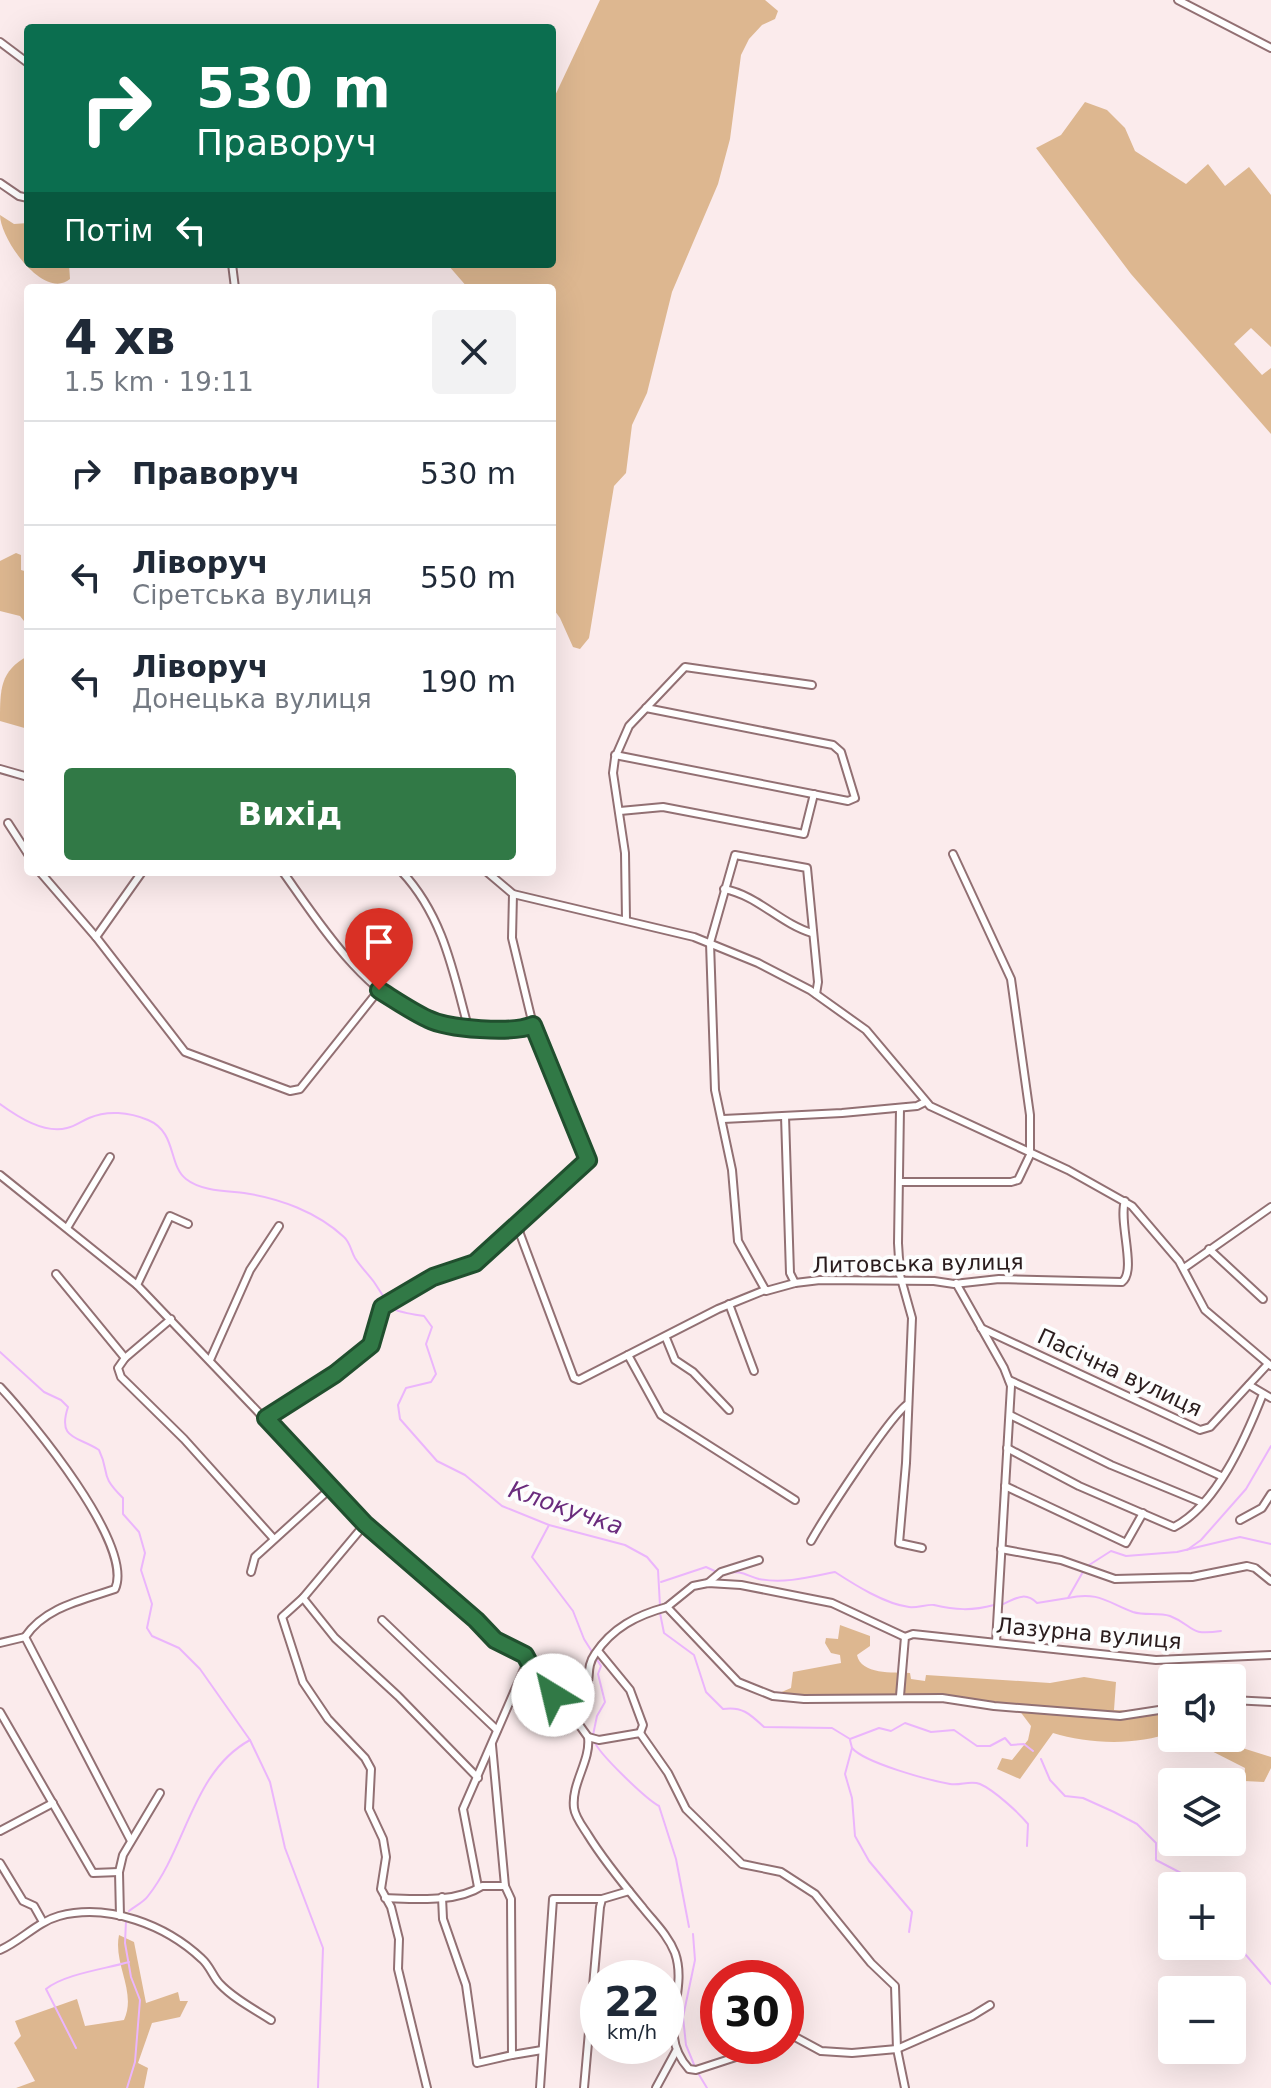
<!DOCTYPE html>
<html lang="uk">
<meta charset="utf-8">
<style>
body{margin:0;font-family:"DejaVu Sans",sans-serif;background:#f2f2f3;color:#1f2937;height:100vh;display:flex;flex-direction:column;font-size:30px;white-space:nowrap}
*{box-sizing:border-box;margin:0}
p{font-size:26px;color:#747a83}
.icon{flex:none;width:44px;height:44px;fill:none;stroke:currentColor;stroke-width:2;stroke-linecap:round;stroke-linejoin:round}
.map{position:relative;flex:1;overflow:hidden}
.drawer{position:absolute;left:24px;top:284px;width:532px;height:592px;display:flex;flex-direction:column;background:#fff;border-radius:8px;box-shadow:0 8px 32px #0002}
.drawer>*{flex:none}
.banner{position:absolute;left:24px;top:24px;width:532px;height:244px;border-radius:8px;box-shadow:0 8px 32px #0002;background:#0b6e4f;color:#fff;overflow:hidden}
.fabs{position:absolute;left:1158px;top:1664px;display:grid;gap:16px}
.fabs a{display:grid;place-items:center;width:88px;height:88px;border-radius:8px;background:#fff;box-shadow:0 8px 32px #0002;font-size:40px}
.speed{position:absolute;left:580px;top:1960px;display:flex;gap:16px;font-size:40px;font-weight:700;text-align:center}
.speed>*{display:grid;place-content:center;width:104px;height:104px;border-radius:50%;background:#fff;box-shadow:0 8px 32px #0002;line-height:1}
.speed small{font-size:20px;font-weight:400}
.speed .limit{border:12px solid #d22;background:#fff;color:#111}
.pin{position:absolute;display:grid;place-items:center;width:68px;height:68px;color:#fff;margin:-82px -34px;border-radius:50% 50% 50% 0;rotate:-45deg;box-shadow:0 0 8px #0007}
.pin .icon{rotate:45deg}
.me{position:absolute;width:88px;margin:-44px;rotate:324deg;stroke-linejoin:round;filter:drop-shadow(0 0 6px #0008)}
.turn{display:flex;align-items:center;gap:28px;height:168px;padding:0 40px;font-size:36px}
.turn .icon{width:104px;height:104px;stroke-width:2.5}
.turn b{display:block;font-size:56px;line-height:68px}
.then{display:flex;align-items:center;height:76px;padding:0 40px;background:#0003;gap:16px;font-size:30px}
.round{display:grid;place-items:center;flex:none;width:84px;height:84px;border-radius:8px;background:#f2f2f3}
.overview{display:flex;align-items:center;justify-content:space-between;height:136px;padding:0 40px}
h1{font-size:48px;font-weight:600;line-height:60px}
.button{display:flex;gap:16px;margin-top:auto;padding:16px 40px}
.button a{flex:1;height:92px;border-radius:8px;background:#317946;color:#fff;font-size:32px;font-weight:600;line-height:92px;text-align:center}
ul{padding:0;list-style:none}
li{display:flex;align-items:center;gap:24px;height:104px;padding:0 40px;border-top:2px solid #e0e1e3}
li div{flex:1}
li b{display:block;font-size:30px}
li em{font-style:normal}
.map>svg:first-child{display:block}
</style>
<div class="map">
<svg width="1271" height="2088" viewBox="0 0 1271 2088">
<rect width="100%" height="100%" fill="#fbebec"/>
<g fill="#ddb790">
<polygon points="600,0 765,0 778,11 775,19 762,25 749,39 741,55 730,139 718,184 672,292 647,393 632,425 626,473 614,486 589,638 580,649 573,647 560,618 552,607 552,288 468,288 448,265 552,264 552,102"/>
<polygon points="1085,102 1107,110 1125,128 1135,151 1186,184 1208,164 1225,186 1249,167 1271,195 1271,347 1251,328 1234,344 1262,375 1271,368 1271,434 1131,274 1036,148 1061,135"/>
<path d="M0,215L14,224L28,223V264H69L70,279C44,301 0,239 0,215Z"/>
<polygon points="16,553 21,555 21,570 28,572 28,626 20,616 0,611 0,561"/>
<path d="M28,656V729L0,721C0,689 0,671 28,656Z"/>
<path d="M840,1625L870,1636V1646L857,1655C861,1675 893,1672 910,1673L911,1679L925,1681L926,1675L1050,1683L1084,1677L1116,1682L1114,1710L1139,1711L1172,1705V1732C1137,1746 1088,1744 1053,1733L1020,1779L997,1769L1002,1758L1012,1760L1028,1740L1031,1726L1019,1710L926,1698L847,1700L777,1694L791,1688L793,1672L841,1663L840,1655L831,1653L825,1643L826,1638L838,1639Z"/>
<polygon points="1186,1738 1223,1738 1236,1746 1271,1757 1271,1768 1264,1782 1244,1781 1245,1768"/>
<path d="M119,1935L134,1942L146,2003L178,1992L180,2001H188L180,2017L152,2023L138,2063L148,2068L144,2088H16L35,2081L14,2043L21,2036L15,2021L77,1999L85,2026L124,2020C137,1992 113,1964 119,1935Z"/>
</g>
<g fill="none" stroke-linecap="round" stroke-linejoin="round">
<g stroke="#ebb5fc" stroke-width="2">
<path d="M0,1104C18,1117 44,1134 67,1128C74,1127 82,1121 89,1118C107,1110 129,1112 148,1120C177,1132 168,1165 186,1179C201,1191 226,1191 244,1193C279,1198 317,1212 344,1237C350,1242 351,1251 355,1258C360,1266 368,1274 374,1282C394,1312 387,1310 424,1316L432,1327L426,1344L436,1374L431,1382L406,1388L398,1405L400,1419L437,1461L465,1475L502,1506L549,1525L625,1545L647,1557L658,1570L660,1606"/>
<path d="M0,1352L44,1392L61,1400L68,1407C57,1440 78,1436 99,1450C111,1475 98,1473 123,1498V1514L139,1532L145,1553L141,1570L152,1604L147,1628L152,1636L179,1648L200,1669L250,1740L270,1782L285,1848L323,1948L318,2088"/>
<polyline points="549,1525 532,1557 573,1611 584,1639 601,1666 598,1674 605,1702 597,1716 593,1735"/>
<polyline points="1187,1550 1201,1540 1246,1489 1271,1446"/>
<polyline points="1086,1567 1111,1551 1126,1556 1177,1552 1240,1537 1271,1544"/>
<path d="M728,1573C741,1570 747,1576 759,1579C784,1584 810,1577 835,1572C855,1585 885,1604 909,1607C917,1608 928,1604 934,1605C955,1610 972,1611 994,1605"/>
<polyline points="661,1582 706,1567 719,1573"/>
<path d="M1068,1598C1099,1591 1108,1603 1133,1612C1145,1616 1158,1612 1170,1616C1196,1626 1186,1636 1221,1631"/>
<path d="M1001,1605C1014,1600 1024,1590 1037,1603L1068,1598L1084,1570"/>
<path d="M660,1613L664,1633L694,1655L706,1692L723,1709C742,1706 750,1714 764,1727L832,1728L850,1739L879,1728L891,1731L905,1723L931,1732L954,1730L977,1746H990L1005,1738L1011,1745L1024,1744L1033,1751"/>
<polyline points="850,1740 852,1748 845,1774 852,1798 855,1836 869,1861 912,1912 909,1932"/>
<path d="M594,1741C599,1754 646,1799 659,1806L676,1859L689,1927"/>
<path d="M852,1748C865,1763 928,1780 950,1784C960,1786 970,1780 980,1784C994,1790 1019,1813 1028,1824L1027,1846"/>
<polyline points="1041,1759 1050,1780 1065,1796 1083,1798 1114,1812 1137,1824 1156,1843 1156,1860 1181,1873 1192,1886"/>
<path d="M129,1911C135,1906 144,1902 148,1896C187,1847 192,1772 250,1740"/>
<polyline points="126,1921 125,1943 131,1977 140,2000 135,2062 127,2088"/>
<polyline points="693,1934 695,1960 683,2017 686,2045 695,2067"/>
<polyline points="1232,1939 1271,1984"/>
<path d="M76,2048L46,1989C64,1974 105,1969 129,1962"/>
<polyline points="698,2073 707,2088"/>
</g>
<defs>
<g id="minor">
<polyline points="1178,0 1271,48"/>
<polyline points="0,42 28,63"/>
<polyline points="0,183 19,196 28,198"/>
<polyline points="232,264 235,288"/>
<polyline points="615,755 848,801 855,798 841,752 833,745 646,708"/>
<polyline points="0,769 28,777"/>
<polyline points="620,811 663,807 804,834 814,794"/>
<polyline points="8,823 28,854"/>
<polyline points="40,872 96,937 185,1052 290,1091 300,1089 379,990"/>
<path d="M283,872C322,927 364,994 429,1020C445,1027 467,1027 484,1028C500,1028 518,1032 533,1025"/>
<path d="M402,872C443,916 453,971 468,1027"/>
<polyline points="487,872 513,894 694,937 758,963 810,990 866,1030 930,1106 1068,1170 1132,1206 1179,1261 1205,1310 1271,1366"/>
<path d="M724,889C757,895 781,924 812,933"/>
<polyline points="626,920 625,853 613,773 615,758 629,726 685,667 812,685"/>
<polyline points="96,937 142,872"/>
<path d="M816,994L818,982L807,868L735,855L710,943L715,1090L732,1170L738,1241L766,1291L795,1283L820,1280L934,1281L954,1284L999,1279L1122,1282C1137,1271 1118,1221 1125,1201"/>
<polyline points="900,1108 898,1243 900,1275 912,1318 906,1463 899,1543 922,1548"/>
<polyline points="785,1116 790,1273 795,1283"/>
<polyline points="723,1119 842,1113 917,1106 925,1102"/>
<path d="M0,1175L137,1285L365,1524L476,1620L495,1640L525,1655L540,1683L562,1701L588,1737C591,1761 571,1783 574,1808C575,1817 583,1827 588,1835C604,1861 624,1885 643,1908C654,1922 668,1935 675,1953C689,1993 655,2032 689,2069L696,2070L742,2055L750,2046"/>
<polyline points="900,1182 1011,1182 1018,1180 1030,1155 1030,1115 1011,979 953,854"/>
<polyline points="519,1223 520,1234 574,1378 579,1380 718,1309 765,1290"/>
<polyline points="67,1228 110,1157"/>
<polyline points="1209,1249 1263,1299"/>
<polyline points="1184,1268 1271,1207"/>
<polyline points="56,1274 125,1358 118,1368 121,1377 184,1439 274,1539"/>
<polyline points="956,1283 1004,1368 1011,1386 996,1642"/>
<polyline points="137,1285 170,1216 188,1224"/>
<polyline points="729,1304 754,1371"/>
<polyline points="981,1328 1200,1430 1210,1427 1268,1364"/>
<polyline points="666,1338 675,1360 693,1372 729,1410"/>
<polyline points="628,1355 661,1415 795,1500"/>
<polyline points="125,1358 171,1319"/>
<polyline points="210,1360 250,1270 279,1226"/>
<polyline points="1009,1380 1221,1476"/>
<polyline points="1249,1385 1271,1398"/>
<path d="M0,1387C30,1419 135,1545 115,1589C83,1600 45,1607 25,1637"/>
<polyline points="1010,1415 1111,1465 1203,1503"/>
<polyline points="266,1418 335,1374 371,1345 382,1307 433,1277 475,1263 588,1160 533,1025 512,938 513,894"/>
<path d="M1007,1448L1079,1486L1174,1527C1217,1505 1246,1437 1263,1394"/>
<polyline points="1005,1486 1126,1543 1143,1513"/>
<polyline points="1240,1520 1262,1508 1271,1494"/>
<polyline points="365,1524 303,1598 282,1617 303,1682 328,1719 365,1758 371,1769 369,1809 383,1839 386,1857 381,1889 391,1907 399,1939 398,1969 427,2088"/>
<path d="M811,1541C824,1518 891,1414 908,1404"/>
<polyline points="1001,1549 1061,1560 1115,1579 1192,1577 1247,1566 1255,1568 1271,1581"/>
<polyline points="251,1572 255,1557 331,1488"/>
<polyline points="708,1583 721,1572 759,1560"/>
<polyline points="303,1598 335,1638 398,1696 478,1778"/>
<polyline points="667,1607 693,1586 708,1583 741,1585 832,1603 905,1637"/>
<polyline points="382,1620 497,1730"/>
<polyline points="0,1643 25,1637 130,1839"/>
<polyline points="598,1651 630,1690 643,1725 640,1733"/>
<polyline points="900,1696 905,1637 913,1634 1156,1660 1271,1655"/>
<polyline points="1232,1700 1271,1702"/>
<path d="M562,1701C603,1689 580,1675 595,1654C612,1628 637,1615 667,1607L738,1682L773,1696L804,1699L942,1698L994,1706L1120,1716L1172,1708"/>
<polyline points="0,1712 93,1873 119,1872"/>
<polyline points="588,1737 599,1740 640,1733 668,1773 686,1809 742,1864 781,1872 815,1894 871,1963 895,1986 897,2049 905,2088"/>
<polyline points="492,1745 505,1886 511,1899 512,2055 542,2050"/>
<polyline points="0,1831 53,1803"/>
<polyline points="0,1863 23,1901 34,1906 43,1922"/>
<polyline points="478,1887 463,1809 528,1660"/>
<polyline points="442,1897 443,1919 466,1985 477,2063 512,2055"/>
<path d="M385,1898C416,1899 456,1903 482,1886H505"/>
<polyline points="120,1916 119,1872 123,1855 160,1793"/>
<path d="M0,1950C21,1941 37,1922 59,1916C109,1903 166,1925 202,1959C210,1966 213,1977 220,1984C234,1999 254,2009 271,2020"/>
<polyline points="786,2032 821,2051 852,2053 897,2049 972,2016 990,2005"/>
<polyline points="540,2088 553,1899 602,1899"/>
<polyline points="584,2088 600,1907 602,1899 629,1891"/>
<polyline points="656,2088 676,2051"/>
</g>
</defs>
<use href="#minor" stroke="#927073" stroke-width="10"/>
<use href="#minor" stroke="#fff" stroke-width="6"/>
</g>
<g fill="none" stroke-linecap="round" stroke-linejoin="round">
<defs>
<path id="route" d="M379,990C395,1000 411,1011 428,1019C448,1029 513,1034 533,1025L588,1160L475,1263L433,1277L382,1307L371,1345L335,1374L266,1418L365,1524L476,1620L495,1640L525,1655L540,1683L553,1695"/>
</defs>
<use href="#route" stroke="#204f2e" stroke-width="20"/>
<use href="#route" stroke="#317946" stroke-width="14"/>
</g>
<g text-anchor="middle" stroke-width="8" stroke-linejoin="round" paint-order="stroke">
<g font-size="22" fill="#2a1c1d" stroke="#fdfdfd">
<text transform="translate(918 1263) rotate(-1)" y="8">Литовська вулиця</text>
<text transform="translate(1120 1372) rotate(25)" y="8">Пасічна вулиця</text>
<text transform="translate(1089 1633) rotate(5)" y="8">Лазурна вулиця</text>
</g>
<g font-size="24" font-style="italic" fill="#6a2b7d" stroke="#fdfdfd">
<text transform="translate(566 1508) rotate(19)" y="8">Клокучка</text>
</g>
</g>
</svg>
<div class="fabs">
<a><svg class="icon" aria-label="sound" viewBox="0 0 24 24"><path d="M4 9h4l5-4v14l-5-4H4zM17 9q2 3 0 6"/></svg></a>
<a><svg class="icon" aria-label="layers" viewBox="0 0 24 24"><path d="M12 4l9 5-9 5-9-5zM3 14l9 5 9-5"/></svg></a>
<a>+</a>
<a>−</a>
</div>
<div class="speed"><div>22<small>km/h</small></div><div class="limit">30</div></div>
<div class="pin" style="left:379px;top:990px;background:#d93025"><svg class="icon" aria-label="arrive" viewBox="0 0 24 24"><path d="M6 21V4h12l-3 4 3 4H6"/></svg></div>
<svg class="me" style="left:553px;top:1695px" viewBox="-20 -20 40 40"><circle r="19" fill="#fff"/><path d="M0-13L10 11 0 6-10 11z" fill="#317946"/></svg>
<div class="banner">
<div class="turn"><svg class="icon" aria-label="right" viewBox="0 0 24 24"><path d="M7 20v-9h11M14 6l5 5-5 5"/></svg><div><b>530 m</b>Праворуч</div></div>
<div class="then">Потім<svg class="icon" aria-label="left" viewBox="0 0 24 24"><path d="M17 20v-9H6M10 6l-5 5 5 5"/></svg></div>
</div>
<section class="drawer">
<div class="overview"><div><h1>4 хв</h1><p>1.5 km · 19:11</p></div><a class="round"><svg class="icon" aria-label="close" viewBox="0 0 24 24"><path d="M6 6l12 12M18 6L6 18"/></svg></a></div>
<ul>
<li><svg class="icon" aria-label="right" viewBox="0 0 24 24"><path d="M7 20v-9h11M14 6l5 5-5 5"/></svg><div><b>Праворуч</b></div><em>530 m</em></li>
<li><svg class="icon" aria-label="left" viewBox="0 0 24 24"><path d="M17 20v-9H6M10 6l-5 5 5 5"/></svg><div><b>Ліворуч</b><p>Сіретська вулиця</p></div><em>550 m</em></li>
<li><svg class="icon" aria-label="left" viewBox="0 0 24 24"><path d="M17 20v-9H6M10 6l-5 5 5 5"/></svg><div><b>Ліворуч</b><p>Донецька вулиця</p></div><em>190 m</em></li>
</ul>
<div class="button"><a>Вихід</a></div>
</section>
</div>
